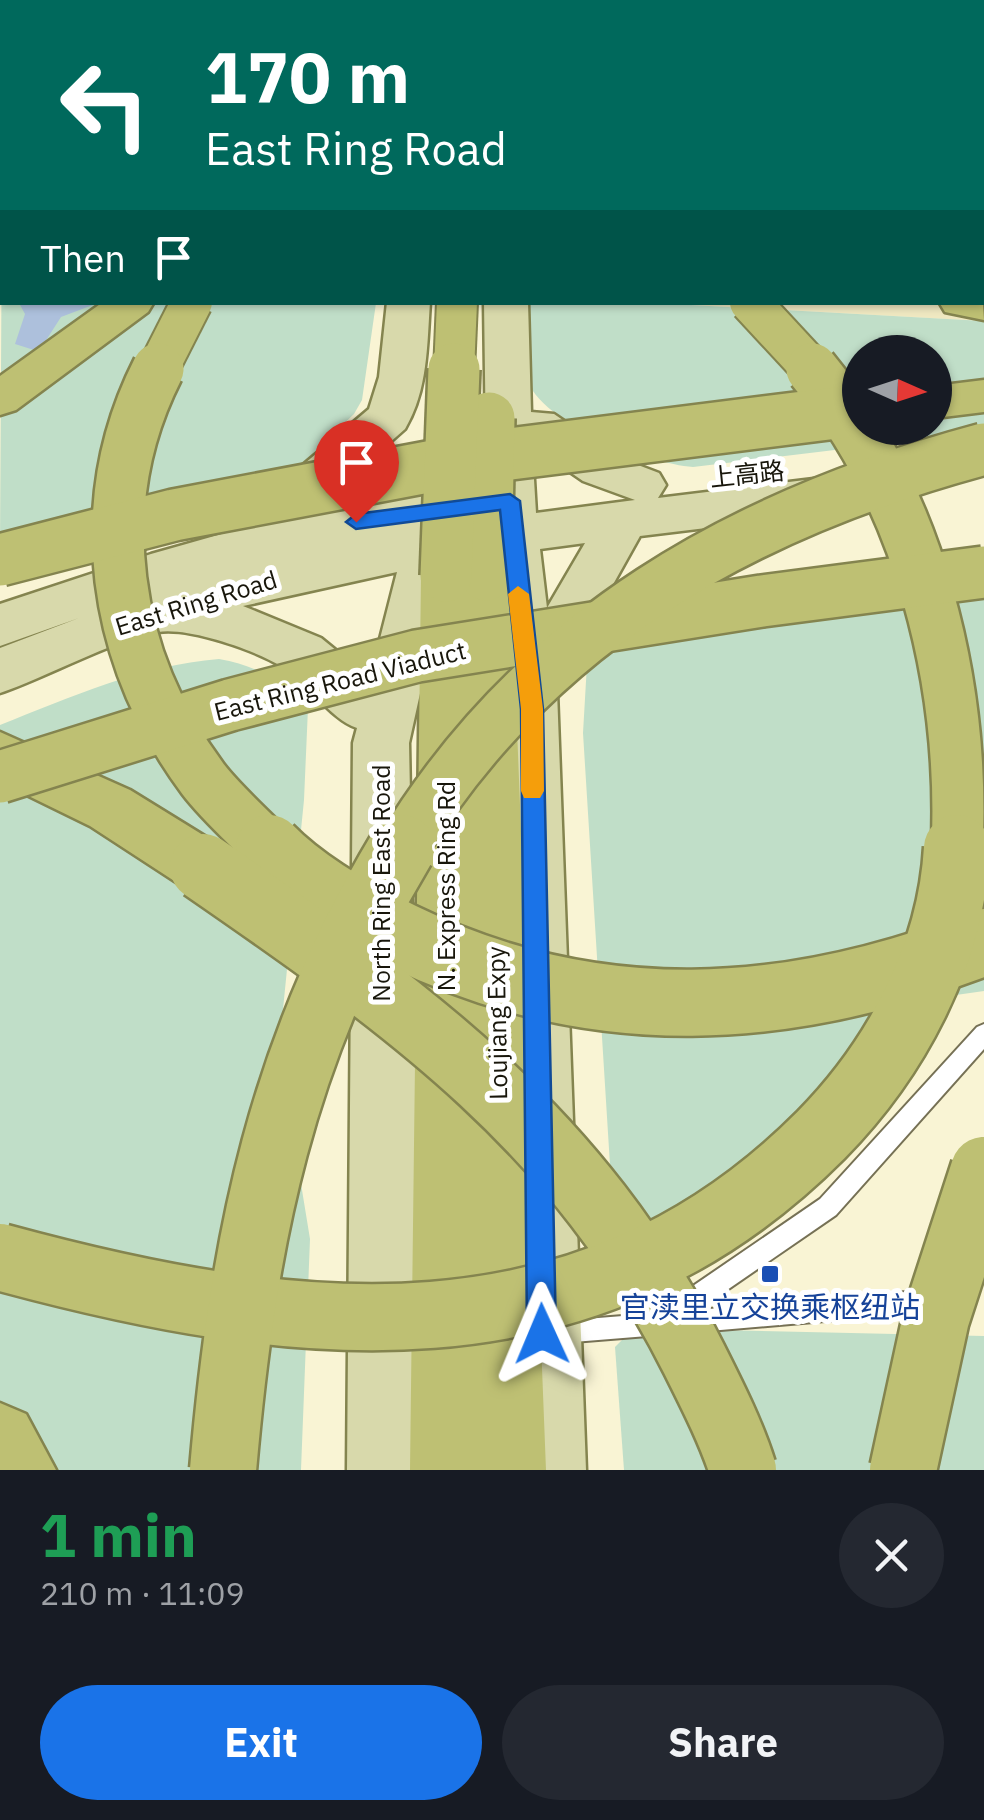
<!DOCTYPE html>
<meta charset="utf-8">
<style>
body{margin:0;font-family:"IBM Plex Sans","Noto Sans SC",sans-serif;background:#242831;color:#f1f3f6;height:100vh;display:flex;flex-direction:column;font-size:38px;white-space:nowrap}
*{box-sizing:border-box;margin:0}
p{font-size:32px;color:#9ea1a6}
.icon{flex:none;width:55px;height:55px;fill:none;stroke:currentColor;stroke-width:2;stroke-linecap:round;stroke-linejoin:round}
.map{position:relative;height:1470px;overflow:hidden}
.panel{display:flex;flex-direction:column;background:#171b24;flex:1}
.panel>*{flex:none}
.top-card{position:absolute;left:0px;top:0px;width:985px;height:305px;box-shadow:0 2px 8px #0004;background:#00695c;color:#fff;overflow:hidden}
.needle{width:65px;rotate:93deg}
.buttons{position:absolute;left:842px;top:335px;display:grid;gap:20px}
.buttons a{display:grid;place-items:center;width:110px;height:110px;border-radius:50%;background:#171b24;box-shadow:0 2px 8px #0004;font-size:50px}
.pin{position:absolute;display:grid;place-items:center;width:85px;height:85px;color:#fff;margin:-102px -42px;border-radius:50% 50% 50% 0;rotate:-45deg;box-shadow:0 0 10px #0007}
.pin .icon{rotate:45deg}
.me{position:absolute;width:110px;margin:-55px;rotate:359deg;stroke-linejoin:round;filter:drop-shadow(0 0 8px #0008)}
.turn{display:flex;align-items:center;gap:35px;height:210px;padding:0 40px;font-size:45px}
.turn .icon{width:130px;height:130px;stroke-width:2.5}
.turn b{display:block;font-size:70px;line-height:85px}
.then{display:flex;align-items:center;height:95px;padding:0 40px;background:#0003;gap:20px;font-size:38px}
.round{display:grid;place-items:center;flex:none;width:105px;height:105px;border-radius:52px;background:#242831}
.summary{display:flex;align-items:center;justify-content:space-between;height:170px;padding:0 40px}
h1{font-size:60px;font-weight:700;line-height:75px;color:#1e9e55}
.action{display:flex;gap:20px;margin-top:auto;padding:20px 40px}
.action a{flex:1;height:115px;border-radius:60px;background:#1a73e8;color:#fff;font-size:40px;font-weight:700;line-height:115px;text-align:center}
.action a+a{background:#242831;color:#f1f3f6}
.map>svg:first-child{display:block}
</style>
<div class="map">
<svg width="984" height="1470" viewBox="0 0 984 1470">
<rect width="100%" height="100%" fill="#f9f4d4"/>
<polygon fill="#efe8c1" points="983,266 984,321 655,303 982,302"/>
<g fill="#c0dec8" fill-rule="evenodd">
<polygon points="2,198 2,302 376,303 362,400 354,414 284,481 0,545"/>
<path d="M528,303H655L984,321V432L693,467C650,464 532,422 525,372C522,351 527,324 528,303ZM860,352H935V428H860Z"/>
<polygon points="984,547 984,991 935,998 793,1141 615,1245 583,733 587,664 695,586"/>
<path d="M219,659C258,666 281,680 308,708L304,800L279,1049L310,1239L301,1470H0V725C71,697 142,665 219,659Z"/>
<polygon points="634,1328 984,1336 984,1470 624,1470 615,1347"/>
</g>
<polygon fill="#adc0dc" points="19,303 98,303 61,317 43,345 34,350 15,344 25,314"/>
<g fill="none" stroke-linecap="round" stroke-linejoin="round">
<defs>
<g id="lane">
<polygon points="984,1024 984,1049 836,1215 698,1310 929,1290 937,1293 940,1301 937,1309 929,1312 686,1333 678,1330 676,1319 671,1317 668,1309 671,1301 820,1199 977,1027"/>
<polygon points="660,1313 668,1316 671,1324 668,1332 660,1335 561,1343 553,1340 550,1332 553,1324 561,1321"/>
</g>
<g id="primary">
<polygon points="437,0 471,0 472,2 438,2"/>
<path d="M387,302H430C427,345 428,390 405,429L311,512L410,495L429,487L446,492L453,505V524L487,519L484,302H528L531,412L554,414L617,457L659,473L666,485L658,498L830,477L847,482L854,495L847,508L830,513L640,536L577,649L562,689L557,691L586,1470H510L506,1334L505,709L491,556L449,563L409,743L423,1470H347L353,743L357,728C330,719 309,683 281,666C254,650 189,627 158,632C111,641 47,677 0,693V648L79,618L0,646V604L151,554L275,519L264,505L271,492L369,409L379,377ZM532,446L583,481L635,500L536,513ZM585,543L547,608L540,549ZM397,572L370,678L321,638L243,606Z"/>
</g>
<g id="highway">
<rect x="482" y="0" width="34" height="2"/>
<polygon points="982,292 984,320 945,312 939,302 982,302"/>
<polygon points="103,302 154,302 148,312 16,410 0,415 0,376"/>
<polygon points="984,380 984,412 935,418 935,386"/>
<polygon points="486,555 504,561 511,575 546,1470 410,1470 421,576 428,562 446,556 466,566"/>
<polygon points="0,732 130,790 224,848 232,867 224,886 203,893 182,886 90,826 0,782"/>
<polygon points="0,1403 26,1414 56,1470 0,1470"/>
</g>
</defs>
<use href="#lane" stroke="#767155" stroke-width="4"/>
<use href="#primary" stroke="#84844f" stroke-width="5"/>
<use href="#highway" stroke="#84844f" stroke-width="5"/>
<use href="#lane" fill="#fff" fill-rule="evenodd"/>
<use href="#primary" fill="#d8d9ab" fill-rule="evenodd"/>
<use href="#highway" fill="#bec073" fill-rule="evenodd"/>
<defs>
<g id="highway-bridge-far2">
<polyline points="750,302 814,371"/>
<polyline points="157,371 192,302"/>
<polyline points="454,371 457,302"/>
</g>
<g id="highway-bridge-far1">
<path d="M158,369C89,505 113,658 203,779C222,804 249,827 272,851"/>
<path d="M812,369C920,500 965,682 957,851"/>
<polyline points="0,560 174,515 470,459 860,410"/>
<polyline points="486,575 489,418"/>
<polyline points="446,576 454,369"/>
<polyline points="0,777 230,705 417,656 762,601 984,572"/>
<path d="M400,851C533,630 742,514 984,449"/>
</g>
<g id="highway-bridge">
<path d="M269,848C305,885 357,914 402,936C595,1030 788,1018 984,942"/>
<path d="M203,867C409,1009 579,1130 694,1359C712,1395 731,1432 743,1470"/>
<path d="M0,1257C294,1337 585,1372 821,1135C896,1059 951,956 957,848"/>
<path d="M223,1470C243,1239 281,1049 402,848"/>
<polyline points="903,1470 936,1318 984,1170"/>
</g>
</defs>
<use href="#highway-bridge-far2" stroke="#84844f" stroke-width="44" stroke-linecap="butt"/>
<use href="#highway-bridge-far1" stroke="#84844f" stroke-width="56" stroke-linecap="butt"/>
<use href="#highway-bridge" stroke="#84844f" stroke-width="71" stroke-linecap="butt"/>
<use href="#highway-bridge-far2" stroke="#bec073" stroke-width="40"/>
<use href="#highway-bridge-far1" stroke="#bec073" stroke-width="51"/>
<use href="#highway-bridge" stroke="#bec073" stroke-width="66"/>
</g>
<polygon fill="#1a73e8" stroke="#114b97" stroke-width="2.5" points="510,494 520,501 543,709 556,1334 552,1344 542,1349 531,1344 527,1334 521,709 500,510 356,529 346,522 356,514"/>
<polygon fill="#f59e0b" points="518,586 529,594 543,709 544,791 540,798 524,798 521,791 521,709 508,594"/>
<rect fill="#1a4fb4" stroke="#fff" stroke-width="4" x="760" y="1264" width="20" height="20" rx="5"/>
<g text-anchor="middle" stroke-width="10" stroke-linejoin="round" paint-order="stroke">
<g font-size="25" fill="#18160b" stroke="#fff">
<text transform="translate(747 474) rotate(-6)" y="9">上高路</text>
<text transform="translate(196 603) rotate(-17)" y="9">East Ring Road</text>
<text transform="translate(340 681) rotate(-14)" y="9">East Ring Road Viaduct</text>
<text transform="translate(381 883) rotate(-90)" y="9">North Ring East Road</text>
<text transform="translate(446 886) rotate(-90)" y="9">N. Express Ring Rd</text>
<text transform="translate(497 1023) rotate(-91)" y="9">Loujiang Expy</text>
</g>
<g font-size="30" fill="#164399" stroke="#fff">
<text x="770" y="1318">官渎里立交换乘枢纽站</text>
</g>
</g>
</svg>
<div class="buttons">
<a><svg class="needle" viewBox="-14 -14 28 28"><path d="M0-13l5 13h-10z" fill="#e53935"/><path d="M0 13l5-13h-10z" fill="#9ea1a6"/></svg></a>
</div>
<div class="pin" style="left:356px;top:522px;background:#d93025"><svg class="icon" aria-label="arrive" viewBox="0 0 24 24"><path d="M6 21V4h12l-3 4 3 4H6"/></svg></div>
<svg class="me" style="left:542px;top:1334px" viewBox="-20 -20 40 40"><path d="M0-17L14 15 0 8-14 15z" fill="#1a73e8" stroke="#fff" stroke-width="4"/></svg>
<div class="top-card">
<div class="turn"><svg class="icon" aria-label="left" viewBox="0 0 24 24"><path d="M17 20v-9H6M10 6l-5 5 5 5"/></svg><div><b>170 m</b>East Ring Road</div></div>
<div class="then">Then<svg class="icon" aria-label="arrive" viewBox="0 0 24 24"><path d="M6 21V4h12l-3 4 3 4H6"/></svg></div>
</div>
</div>
<section class="panel">
<div class="summary"><div><h1>1 min</h1><p>210 m · 11:09</p></div><a class="round"><svg class="icon" aria-label="close" viewBox="0 0 24 24"><path d="M6 6l12 12M18 6L6 18"/></svg></a></div>
<div class="action"><a>Exit</a><a>Share</a></div>
</section>
